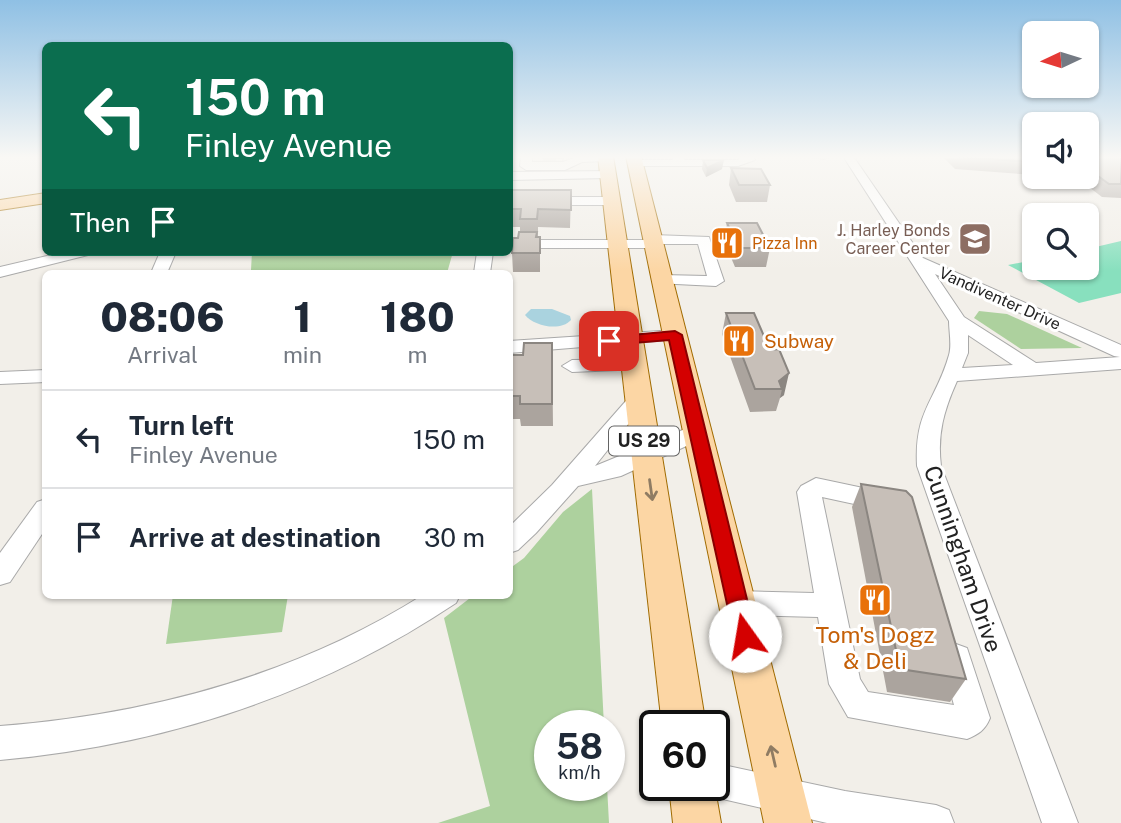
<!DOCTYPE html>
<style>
body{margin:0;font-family:"Public Sans",sans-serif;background:#f6f6f7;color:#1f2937;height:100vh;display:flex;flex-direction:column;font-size:26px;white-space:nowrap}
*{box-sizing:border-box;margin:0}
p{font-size:23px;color:#747a83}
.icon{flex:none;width:38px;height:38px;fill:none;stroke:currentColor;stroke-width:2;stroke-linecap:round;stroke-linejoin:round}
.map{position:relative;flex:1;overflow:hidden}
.drawer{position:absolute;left:42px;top:270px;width:471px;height:329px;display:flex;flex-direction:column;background:#fff;border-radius:10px;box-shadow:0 2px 5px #0004}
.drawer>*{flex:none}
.banner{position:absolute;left:42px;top:42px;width:471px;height:214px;border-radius:10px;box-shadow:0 2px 5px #0004;background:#0b6e4f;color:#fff;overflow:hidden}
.needle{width:46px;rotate:266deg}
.controls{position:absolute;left:1022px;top:21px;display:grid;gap:14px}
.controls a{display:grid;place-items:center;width:77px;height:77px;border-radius:10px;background:#fff;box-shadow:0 2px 5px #0004;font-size:35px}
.speed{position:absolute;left:534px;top:710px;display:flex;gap:14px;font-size:35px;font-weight:700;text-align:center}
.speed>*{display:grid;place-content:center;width:91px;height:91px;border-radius:50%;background:#fff;box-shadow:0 2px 5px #0004;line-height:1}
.speed small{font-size:18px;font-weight:400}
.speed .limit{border:4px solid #111;border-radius:10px;background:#fff;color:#111}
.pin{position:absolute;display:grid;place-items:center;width:60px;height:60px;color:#fff;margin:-30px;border-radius:14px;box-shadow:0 4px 10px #0006}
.me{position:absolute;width:77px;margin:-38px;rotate:347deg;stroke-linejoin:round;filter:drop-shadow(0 0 5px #0008)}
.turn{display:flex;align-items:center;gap:24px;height:147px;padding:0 28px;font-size:32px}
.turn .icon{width:91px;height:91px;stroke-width:2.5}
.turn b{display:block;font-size:49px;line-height:60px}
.then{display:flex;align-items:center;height:66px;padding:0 28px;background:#0003;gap:14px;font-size:26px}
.eta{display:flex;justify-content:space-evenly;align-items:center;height:119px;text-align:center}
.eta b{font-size:42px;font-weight:800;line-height:49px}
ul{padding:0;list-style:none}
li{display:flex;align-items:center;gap:21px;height:98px;padding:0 28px;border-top:2px solid #e0e1e3}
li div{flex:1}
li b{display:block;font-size:26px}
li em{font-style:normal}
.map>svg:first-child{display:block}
</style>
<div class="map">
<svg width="1121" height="823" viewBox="0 0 1121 823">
<rect width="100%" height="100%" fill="#f2efe9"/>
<g fill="#add19e">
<polygon points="252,252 453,252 447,273 218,273 251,270"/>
<polygon points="979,311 1007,314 1082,348 1021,349 974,318"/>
<polygon points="592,489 604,726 550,726 550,786 607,786 609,823 438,823 490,806 444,618 474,595 509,595 509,569 524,558 563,512"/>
<polygon points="173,595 288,595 282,632 166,644"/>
</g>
<polygon fill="#88e0be" points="1121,241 1121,293 1079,303 1008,265 1034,260 1034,268 1087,268 1087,249"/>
<path fill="#aad3df" d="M531,309H552L570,316L571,320C560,332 534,326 525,315Z"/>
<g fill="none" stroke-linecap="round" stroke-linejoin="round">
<polyline stroke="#c8c6c1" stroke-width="13" stroke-dasharray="13 6" stroke-linecap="butt" points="543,161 564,161"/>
<defs>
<g id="minor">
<polygon points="521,156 532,156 532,162 563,162 580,156 611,158 605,161 582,162 565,170 526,170 520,166"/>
<polygon points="672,156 682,156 684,160 738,160 743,156 753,156 755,160 738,166 635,166 629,163 635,160 673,160"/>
<polygon points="809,156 830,156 824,159"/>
<path d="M843,156H853L923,258L1121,345V369L957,381C944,410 937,434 941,466L1078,823H1042L917,466C914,410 936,401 949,355C952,345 949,331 949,321ZM935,274L1114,356L1120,357L1036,363L964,317ZM968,335L1013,365L962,368L968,353Z"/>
<polygon points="612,171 612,177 608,178 509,180 509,172"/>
<polygon points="509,197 611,197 618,201 611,205 509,205"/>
<polygon points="653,235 709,237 724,281 716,286 656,283 656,277 662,275 707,276 698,244 661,244 654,248 509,248 509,240 646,240"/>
<polygon points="64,252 91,252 88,255 0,277 0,267"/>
<polygon points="160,252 176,252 167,273 151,273"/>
<polygon points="477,252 493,252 490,273 474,273"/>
<polygon points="675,330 684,335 681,339 509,353 509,341"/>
<polygon points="634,359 641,361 644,365 641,369 572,372 562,366 572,360"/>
<polygon points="46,370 46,382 0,384 0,372"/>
<polygon points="639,392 649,398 595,466 690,427 706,427 709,432 706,437 621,476 578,486 536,533 518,550 509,553 509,527 552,485 632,394"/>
<path d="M816,478L882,492L891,495L894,501L891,507L882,510L822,497L860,679L868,692L954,705L941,658L945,648L956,644L967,648L990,718C985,730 979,734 967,739L848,717L829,684L818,617L737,615L727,611L723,603L727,595L737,591L814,593L797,492L801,486Z"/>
<polygon points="46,499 46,528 10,582 0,585 0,553 37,502"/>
<path d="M423,595H460L456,603C318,695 165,745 0,760V726C151,714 294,676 423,595Z"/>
<polygon points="714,763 845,791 936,805 949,810 954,823 827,823 714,797 702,792 699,786 714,786"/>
</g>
<g id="major">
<polygon points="598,156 613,156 706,726 662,726"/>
<polygon points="626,156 641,156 812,823 764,823"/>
<polygon points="46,193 46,203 0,210 0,200"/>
<polygon points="714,783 721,823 673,823 669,786 714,786"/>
</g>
</defs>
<use href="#minor" stroke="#a9a9a9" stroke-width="2"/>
<use href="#major" stroke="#a06b00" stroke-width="2"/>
<use href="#minor" fill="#fff" fill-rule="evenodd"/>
<use href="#major" fill="#fcd6a4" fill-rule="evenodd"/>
</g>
<g fill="#aba49e">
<rect x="542" y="156" width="22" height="3"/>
<polygon points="695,156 739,156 737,157 696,157"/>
<polygon points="942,156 1034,156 1034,175 955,169"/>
<polygon points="1087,156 1121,156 1121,198 1102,197 1077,178 1063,177 1087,177"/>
<polygon points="703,160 722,169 706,177 702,169"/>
<polygon points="731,168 770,185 767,202 736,202 729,185"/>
<polygon points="509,190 571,190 570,228 538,227 538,237 540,237 540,272 513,272 512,253 520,232 520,227 509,227"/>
<polygon points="727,223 770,248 766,267 735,267 724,241"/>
<polygon points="726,313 770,350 784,395 780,398 776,411 750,412 722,334"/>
<polygon points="552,343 553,426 521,426 520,419 509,419 509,355 523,355"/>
<polygon points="861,484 966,679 950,702 887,692 852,507"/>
</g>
<g fill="#8b8681">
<polygon points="724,160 722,169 706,177 707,168"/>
<polygon points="789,373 784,395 780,398 782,389 779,381"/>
</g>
<g fill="#c7bfb8" stroke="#8b8681" stroke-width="2">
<polygon points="958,156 1034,156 1034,162 960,157"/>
<polygon points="1087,156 1121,156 1121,184 1109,184 1087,168"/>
<polygon points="703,160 724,160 707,168"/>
<polygon points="731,168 761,169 770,185 739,185"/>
<polygon points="509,190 571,190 571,210 538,209 537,219 520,219 521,209 509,209"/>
<polygon points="727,223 757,223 770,248 738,248"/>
<polygon points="519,232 537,232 536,237 540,237 540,253 512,253 513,238 518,238"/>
<polygon points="726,313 754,313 770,350 779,349 789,373 779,381 782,389 755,389"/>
<polygon points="524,343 552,343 552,404 520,404 520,396 509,396 509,355 523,355"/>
<polygon points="861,484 906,491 912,497 966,679 900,669"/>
</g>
<defs><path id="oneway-shaft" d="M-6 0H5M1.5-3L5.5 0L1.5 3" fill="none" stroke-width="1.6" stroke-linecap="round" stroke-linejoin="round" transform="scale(1.75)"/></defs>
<g stroke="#8f7c63">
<use href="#oneway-shaft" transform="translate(651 490) rotate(82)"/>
<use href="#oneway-shaft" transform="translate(773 756) rotate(-103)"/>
</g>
<linearGradient id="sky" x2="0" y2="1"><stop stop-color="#8fc0e4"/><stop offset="0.58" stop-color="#f9f8f5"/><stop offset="1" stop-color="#f9f8f5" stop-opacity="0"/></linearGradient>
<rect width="1121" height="271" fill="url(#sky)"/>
<polygon fill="#d40000" stroke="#8a0000" stroke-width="2" points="675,331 682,335 756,636 753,643 745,646 737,643 734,636 669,340 609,345 602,341 609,337"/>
<defs>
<symbol id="school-square" viewBox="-11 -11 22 22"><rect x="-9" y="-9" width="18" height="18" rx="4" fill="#8d6e63" stroke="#fff"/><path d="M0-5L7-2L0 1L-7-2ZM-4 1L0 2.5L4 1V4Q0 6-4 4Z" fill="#fff"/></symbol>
<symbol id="restaurant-square" viewBox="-11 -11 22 22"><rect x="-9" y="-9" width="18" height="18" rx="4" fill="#e8710a" stroke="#fff"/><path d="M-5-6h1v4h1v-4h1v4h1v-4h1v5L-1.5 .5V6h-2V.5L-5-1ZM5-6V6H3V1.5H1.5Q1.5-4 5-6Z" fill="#fff"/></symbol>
</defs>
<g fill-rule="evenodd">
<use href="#school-square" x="956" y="220" width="38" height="38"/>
<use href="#restaurant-square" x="708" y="224" width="38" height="38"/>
<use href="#restaurant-square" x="720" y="322" width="38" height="38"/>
<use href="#restaurant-square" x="856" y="581" width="38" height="38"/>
</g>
<g text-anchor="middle" stroke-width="6" stroke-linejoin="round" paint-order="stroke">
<g font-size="16" fill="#785e54" stroke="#fff" text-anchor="end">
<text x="950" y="236">J. Harley Bonds<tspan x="950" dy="18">Career Center</tspan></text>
</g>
<g font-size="16" fill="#c56008" stroke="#fff" text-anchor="start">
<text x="752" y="249">Pizza Inn</text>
</g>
<g font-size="16" fill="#222" stroke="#fff">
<text transform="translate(1000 298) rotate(24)" y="6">Vandiventer Drive</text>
</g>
<rect fill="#fff" stroke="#646464" stroke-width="2" x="609" y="426.5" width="70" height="29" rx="5"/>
<g font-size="18" font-weight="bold" fill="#222">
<text x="644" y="447">US 29</text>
</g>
<g font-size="19" fill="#c56008" stroke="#fff" text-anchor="start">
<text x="764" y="348">Subway</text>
</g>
<g font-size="23" fill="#222" stroke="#fff">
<text transform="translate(963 559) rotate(71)" y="8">Cunningham Drive</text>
</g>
<g font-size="23" fill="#c56008" stroke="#fff">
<text x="875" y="643">Tom's Dogz<tspan x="875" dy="26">&amp; Deli</tspan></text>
</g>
</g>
</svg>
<div class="controls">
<a><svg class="needle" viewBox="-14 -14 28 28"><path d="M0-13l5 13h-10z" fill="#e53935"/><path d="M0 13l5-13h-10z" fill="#747a83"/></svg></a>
<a><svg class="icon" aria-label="sound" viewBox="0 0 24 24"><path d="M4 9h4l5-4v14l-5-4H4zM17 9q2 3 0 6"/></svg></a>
<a><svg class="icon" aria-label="search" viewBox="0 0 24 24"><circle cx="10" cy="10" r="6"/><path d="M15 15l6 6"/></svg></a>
</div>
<div class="speed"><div>58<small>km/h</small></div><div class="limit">60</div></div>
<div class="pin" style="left:609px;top:341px;background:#d93025"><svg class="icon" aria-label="arrive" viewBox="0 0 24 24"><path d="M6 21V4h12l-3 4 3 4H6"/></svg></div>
<svg class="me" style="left:745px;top:636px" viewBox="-20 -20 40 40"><circle r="19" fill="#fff"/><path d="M0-13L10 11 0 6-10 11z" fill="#d40000"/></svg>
<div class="banner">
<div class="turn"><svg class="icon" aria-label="left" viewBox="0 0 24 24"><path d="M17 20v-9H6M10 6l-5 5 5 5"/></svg><div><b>150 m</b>Finley Avenue</div></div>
<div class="then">Then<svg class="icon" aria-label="arrive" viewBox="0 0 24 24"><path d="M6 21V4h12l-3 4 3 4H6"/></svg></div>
</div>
<section class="drawer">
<div class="eta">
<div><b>08:06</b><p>Arrival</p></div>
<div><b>1</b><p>min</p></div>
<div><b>180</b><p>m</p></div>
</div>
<ul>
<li><svg class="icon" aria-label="left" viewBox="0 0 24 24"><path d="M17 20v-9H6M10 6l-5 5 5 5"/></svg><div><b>Turn left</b><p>Finley Avenue</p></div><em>150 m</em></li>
<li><svg class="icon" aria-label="arrive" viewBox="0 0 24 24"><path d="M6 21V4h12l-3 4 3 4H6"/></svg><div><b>Arrive at destination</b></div><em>30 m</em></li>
</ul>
</section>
</div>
